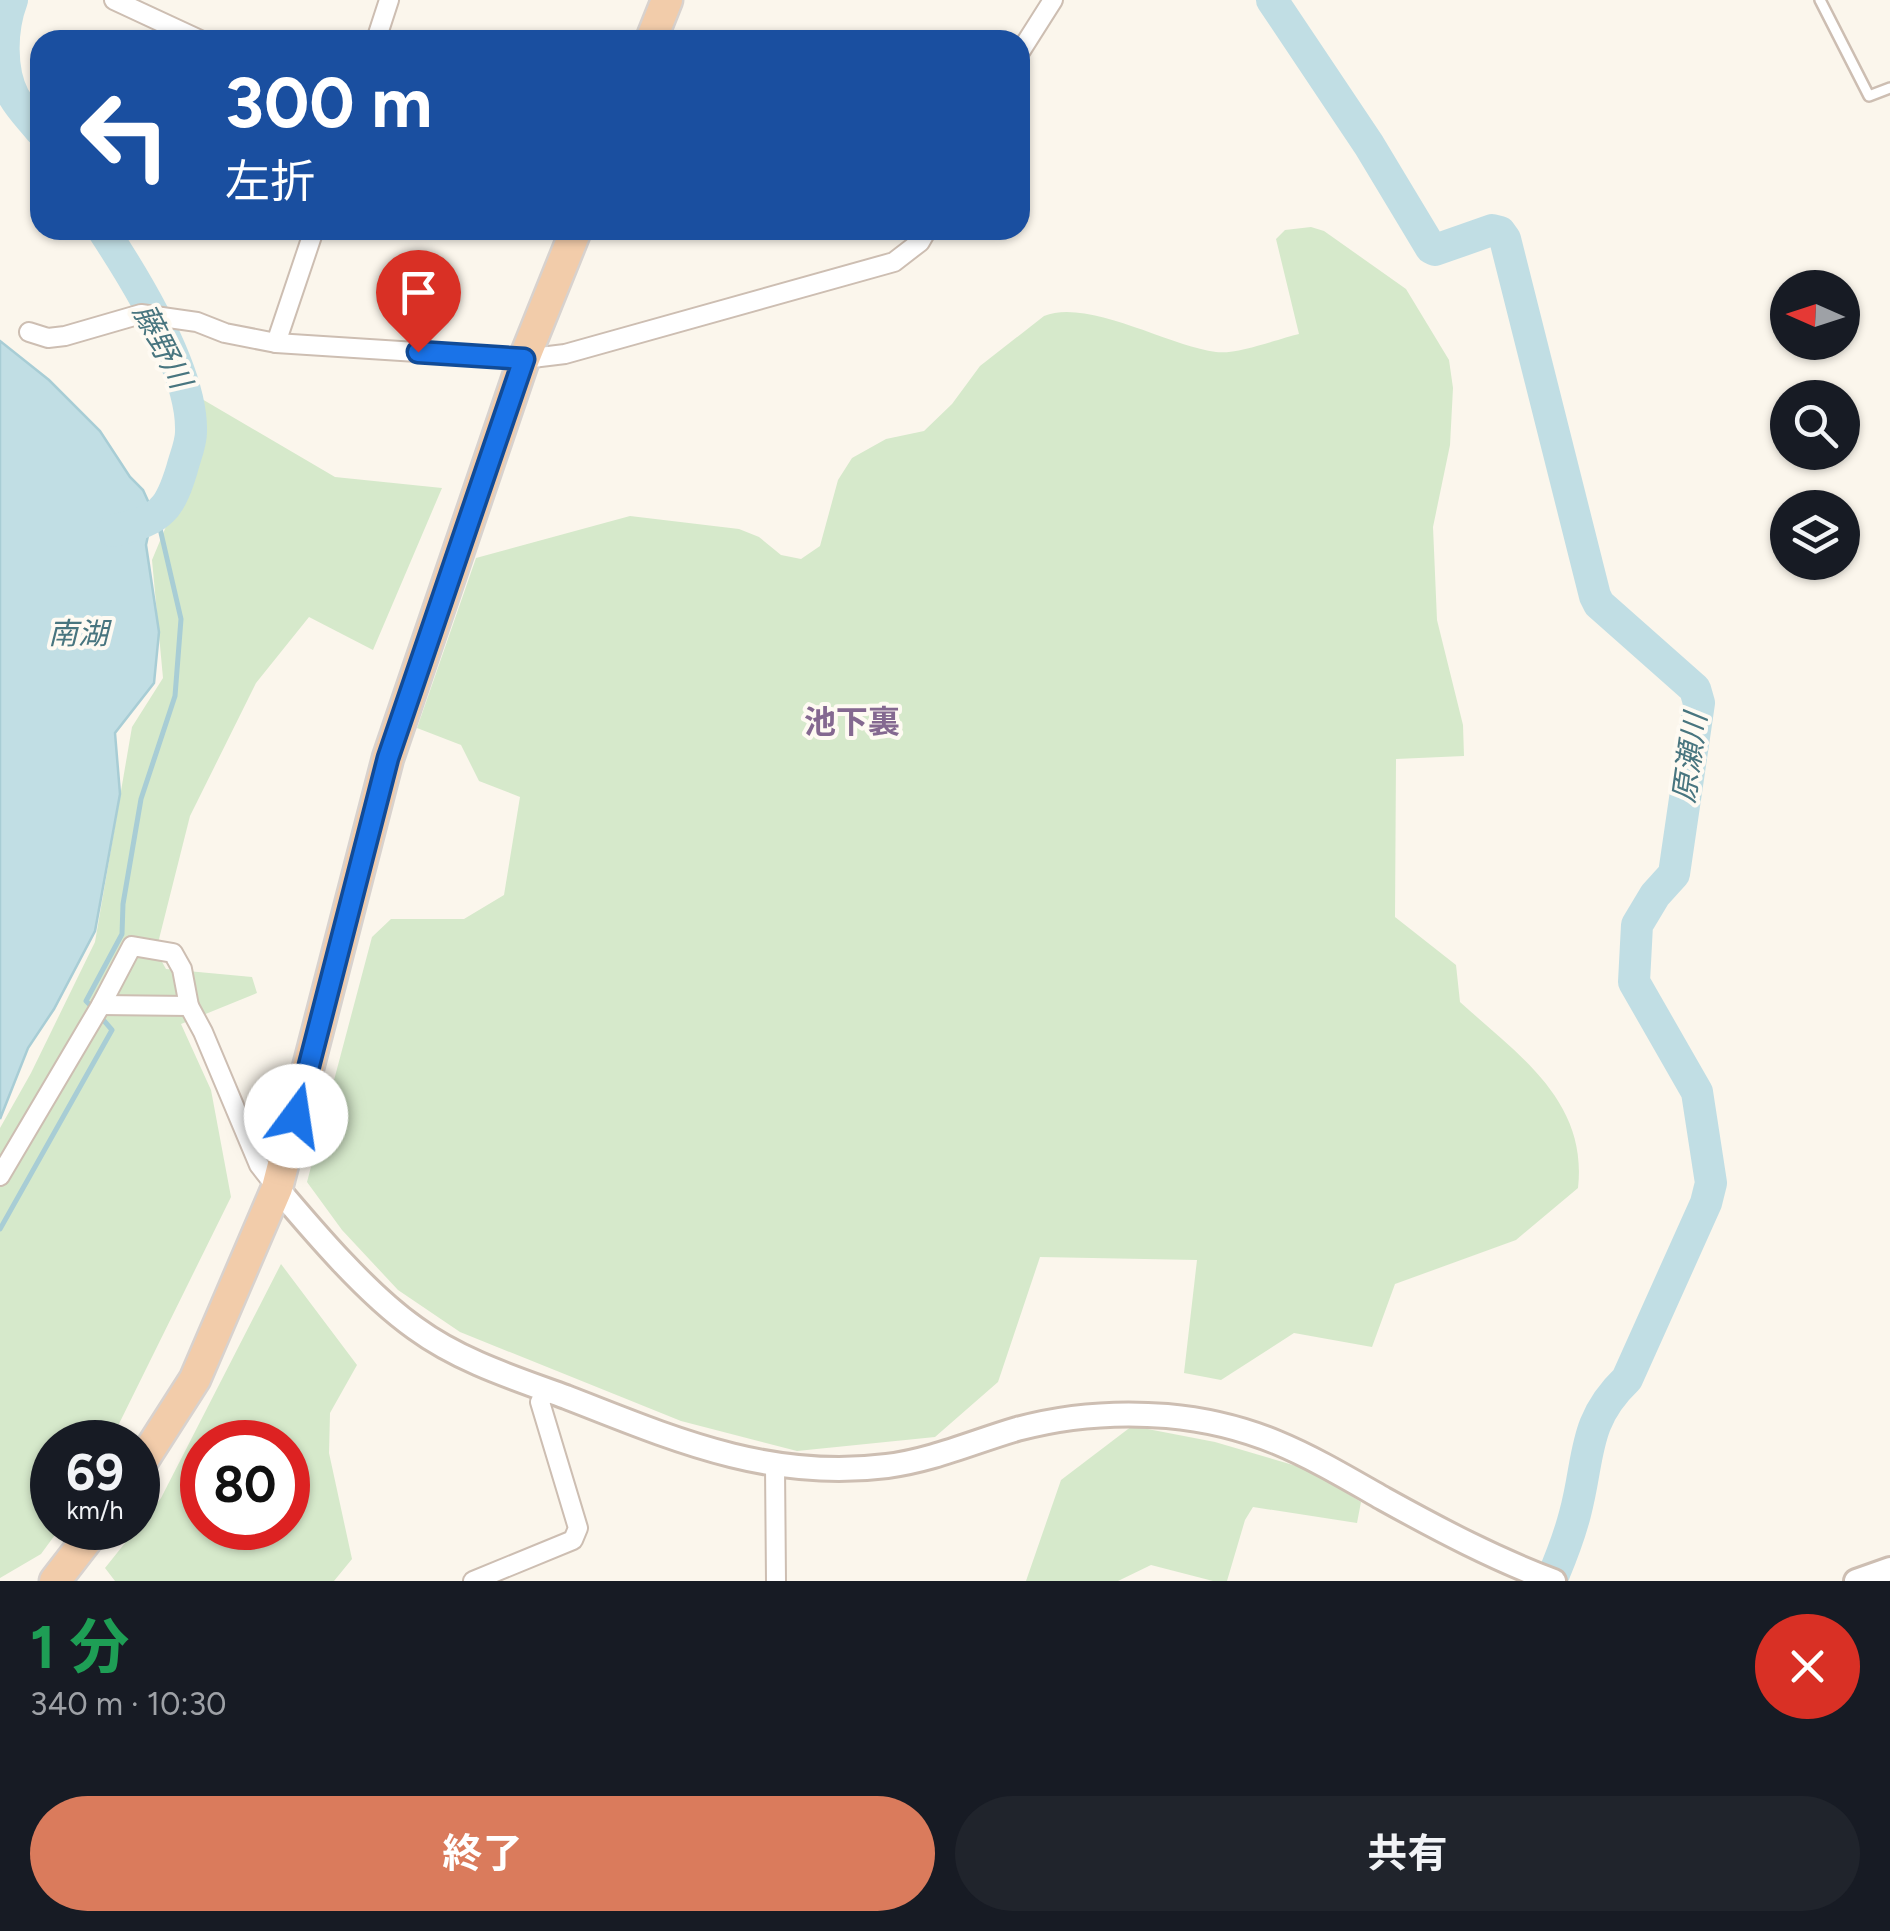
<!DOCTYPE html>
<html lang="ja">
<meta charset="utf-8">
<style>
body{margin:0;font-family:Figtree,"Noto Sans JP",sans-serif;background:#20242c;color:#f1f3f6;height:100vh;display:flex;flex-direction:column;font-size:38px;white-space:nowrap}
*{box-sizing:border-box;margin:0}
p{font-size:32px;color:#9ea1a6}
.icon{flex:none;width:55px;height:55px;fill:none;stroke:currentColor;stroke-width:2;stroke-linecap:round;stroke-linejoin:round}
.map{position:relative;height:1581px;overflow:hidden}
.panel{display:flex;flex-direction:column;background:#171b24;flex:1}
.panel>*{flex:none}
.hud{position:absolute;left:30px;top:30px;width:1000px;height:210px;border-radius:30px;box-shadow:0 2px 8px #0004;background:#1a4fa0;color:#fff;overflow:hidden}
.needle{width:65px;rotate:273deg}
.controls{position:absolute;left:1770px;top:270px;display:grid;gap:20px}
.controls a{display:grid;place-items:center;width:90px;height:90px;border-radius:50%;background:#171b24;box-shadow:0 2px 8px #0004;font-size:50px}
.speed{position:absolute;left:30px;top:1420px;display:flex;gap:20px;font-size:50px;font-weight:700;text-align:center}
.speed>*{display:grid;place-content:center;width:130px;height:130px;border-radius:50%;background:#171b24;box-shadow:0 2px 8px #0004;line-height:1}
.speed small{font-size:25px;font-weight:400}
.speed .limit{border:15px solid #d22;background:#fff;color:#111}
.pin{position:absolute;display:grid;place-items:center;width:85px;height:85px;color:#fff;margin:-102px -42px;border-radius:50% 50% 50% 0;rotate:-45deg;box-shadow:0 0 10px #0007}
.pin .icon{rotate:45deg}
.me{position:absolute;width:110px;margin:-55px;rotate:14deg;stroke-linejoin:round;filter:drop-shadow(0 0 8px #0008)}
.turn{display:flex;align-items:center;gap:35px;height:210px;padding:0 30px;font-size:45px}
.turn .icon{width:130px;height:130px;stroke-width:2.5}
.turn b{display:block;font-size:70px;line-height:85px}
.round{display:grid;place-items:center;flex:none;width:105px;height:105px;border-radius:52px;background:#20242c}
.headline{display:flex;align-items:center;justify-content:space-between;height:170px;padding:0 30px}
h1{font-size:60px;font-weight:700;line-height:75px;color:#1e9e55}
.action{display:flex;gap:20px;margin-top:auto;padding:20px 30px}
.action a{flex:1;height:115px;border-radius:60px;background:#da7b5c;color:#fff;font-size:40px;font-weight:700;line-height:115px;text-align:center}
.action a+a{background:#20242c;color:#f1f3f6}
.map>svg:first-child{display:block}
</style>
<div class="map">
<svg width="1890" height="1581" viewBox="0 0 1890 1581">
<rect width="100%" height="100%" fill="#fbf6ec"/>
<g fill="#d6e9cb" fill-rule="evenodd">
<path d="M1311,227L1324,231L1406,289L1449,360L1453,388L1450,445L1433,527L1437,620L1463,725L1464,756L1396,759L1395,917L1456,965L1460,1002C1517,1054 1588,1100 1578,1188L1516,1240L1395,1284L1372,1347L1294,1333L1221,1380L1184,1373L1197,1260L1040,1257L998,1382L935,1437L797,1451L681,1421L460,1332L398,1290L342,1230L307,1182L372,937L391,919H464L504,895L520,797L479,781L461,745L417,728L476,558L630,516L739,529L759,537L781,555L801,559L820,546L838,480L852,458L886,439L924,431L952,404L980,366L1044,316C1087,298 1169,346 1216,352C1236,355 1278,339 1299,334L1276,239L1285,230Z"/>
<polygon points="190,392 335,477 442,488 373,650 309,617 256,683 190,816 156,951 166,969 252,977 257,993 181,1024 211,1090 231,1197 110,1442 52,1442 52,1528 60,1528 41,1554 0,1578 0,1128 31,1073 95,942 132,727 163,678 152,560 185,481"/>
<path d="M281,1264L357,1365L330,1413L329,1453L352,1559L334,1581H115L105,1568L161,1498ZM202,1442H288V1528H202Z"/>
<polygon points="1132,1426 1215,1442 1310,1470 1361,1502 1357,1523 1253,1507 1245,1520 1227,1581 1213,1581 1151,1565 1118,1581 1026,1581 1061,1480"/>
</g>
<polygon fill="#c1dee4" stroke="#a8cdd5" stroke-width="2.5" points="0,341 49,380 100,431 130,477 143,490 153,512 146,545 159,632 154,683 115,733 120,794 95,931 54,1009 28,1048 0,1119"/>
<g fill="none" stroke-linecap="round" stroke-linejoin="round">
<g stroke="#a8cdd5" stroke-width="5">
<polyline points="93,1008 86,1001 122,934 123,904 141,799 175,696 181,619 158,520 165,508"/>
<polyline points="0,1229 112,1030 100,1016"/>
</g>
<g stroke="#c1dee4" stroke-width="32">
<path d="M12,0C1,29 0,70 14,97C21,109 32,120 40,130"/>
<path d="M1272,0L1369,145L1431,248L1435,250L1492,230L1500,232L1505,239L1595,596L1599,604L1695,689L1699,703L1674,874L1655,895L1637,925L1634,982L1697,1092L1711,1183L1706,1203L1627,1379C1582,1422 1590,1458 1575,1514C1569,1537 1560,1560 1551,1581"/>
<path d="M103,230C136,280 193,372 191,432C191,444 185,457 182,469C178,482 172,501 162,510C150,523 129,526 113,531"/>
</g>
<defs>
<polyline id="service" points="1820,0 1869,96 1890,88"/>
<g id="minor">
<polyline points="114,0 200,40"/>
<polyline points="376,40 389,0"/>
<polyline points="1020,52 1053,0"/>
<polyline points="29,332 48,338 65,336 141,314 197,322 225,333 276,343 524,359 565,354 894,262 920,242 927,230"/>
<polyline points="276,343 314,230"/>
<polyline points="101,1005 189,1006"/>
<polyline points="0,1176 101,1005 132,946 173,953 182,969 189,1006 203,1032 259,1165 277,1188"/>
<polyline points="775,1466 776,1581"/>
<polyline points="473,1581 573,1540 578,1528 540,1402 547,1390"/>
</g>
<g id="tertiary">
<path d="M277,1188C315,1233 367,1294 415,1328C460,1361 514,1378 566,1397C673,1439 769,1481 887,1466C933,1460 973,1442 1017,1429C1065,1416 1118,1412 1167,1416C1257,1424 1309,1456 1384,1499C1440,1530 1495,1559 1554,1581"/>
<polyline points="1856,1581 1890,1569"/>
</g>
<g id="trunk">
<polyline points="651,40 667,0"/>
<polyline points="138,1468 195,1379 277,1188 388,758 524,359 576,230"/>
<polyline points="55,1581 96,1528"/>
</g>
</defs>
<use href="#service" stroke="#cdbeb2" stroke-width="14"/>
<use href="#minor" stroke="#cdbeb2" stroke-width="22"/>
<use href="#tertiary" stroke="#cdbeb2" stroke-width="28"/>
<use href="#trunk" stroke="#d8d2ce" stroke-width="35"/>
<use href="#service" stroke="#fff" stroke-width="9"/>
<use href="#minor" stroke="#fff" stroke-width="18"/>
<use href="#tertiary" stroke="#fff" stroke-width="22"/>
<use href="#trunk" stroke="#f2ccaa" stroke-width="30"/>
</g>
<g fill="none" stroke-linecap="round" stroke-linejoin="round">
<defs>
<polyline id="route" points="296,1116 388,758 524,359 418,352"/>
</defs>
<use href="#route" stroke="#114b97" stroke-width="25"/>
<use href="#route" stroke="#1a73e8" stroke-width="18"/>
</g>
<g text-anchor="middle" stroke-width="8" stroke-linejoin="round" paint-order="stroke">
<g font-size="30" font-style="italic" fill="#48757f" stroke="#fefaf2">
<text transform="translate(162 346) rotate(63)" y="10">藤野川</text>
<text x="78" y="644">南湖</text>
<text transform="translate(1690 758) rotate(-82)" y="10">原瀬川</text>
</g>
<g font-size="32" font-weight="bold" fill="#846890" stroke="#fefaf2">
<text x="852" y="733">池下裏</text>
</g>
</g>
</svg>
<div class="controls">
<a><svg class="needle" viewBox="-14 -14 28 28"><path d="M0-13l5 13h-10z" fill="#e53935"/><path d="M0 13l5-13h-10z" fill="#9ea1a6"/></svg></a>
<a><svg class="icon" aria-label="search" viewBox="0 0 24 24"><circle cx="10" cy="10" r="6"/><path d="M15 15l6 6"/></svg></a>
<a><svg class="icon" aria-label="layers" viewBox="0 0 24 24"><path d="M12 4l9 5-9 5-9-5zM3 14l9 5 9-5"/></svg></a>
</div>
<div class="speed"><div>69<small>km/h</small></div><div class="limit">80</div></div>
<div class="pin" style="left:418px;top:352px;background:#d93025"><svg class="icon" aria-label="arrive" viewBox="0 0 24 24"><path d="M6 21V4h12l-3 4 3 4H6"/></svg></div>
<svg class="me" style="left:296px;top:1116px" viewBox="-20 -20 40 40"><circle r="19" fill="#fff"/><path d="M0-13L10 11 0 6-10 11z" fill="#1a73e8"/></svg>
<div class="hud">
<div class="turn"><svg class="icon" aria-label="left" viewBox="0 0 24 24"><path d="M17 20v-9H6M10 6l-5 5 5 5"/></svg><div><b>300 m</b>左折</div></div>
</div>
</div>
<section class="panel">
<div class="headline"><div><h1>1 分</h1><p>340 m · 10:30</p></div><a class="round" style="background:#d93025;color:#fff"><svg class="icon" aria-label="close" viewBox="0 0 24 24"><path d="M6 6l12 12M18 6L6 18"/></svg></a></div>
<div class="action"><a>終了</a><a>共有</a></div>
</section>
